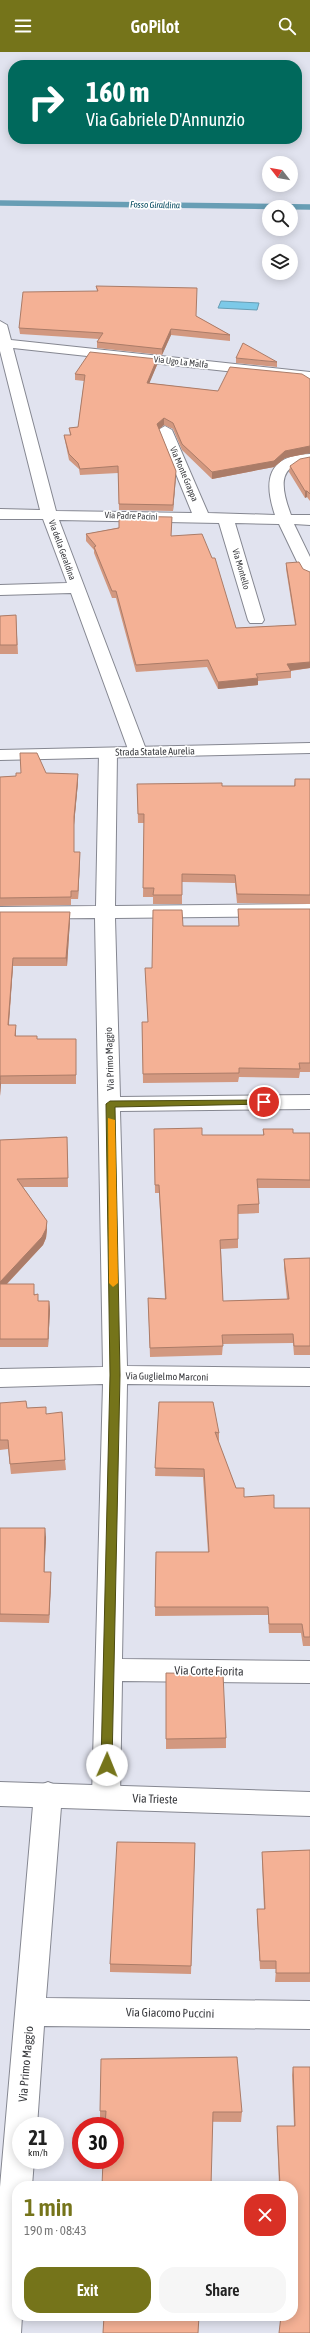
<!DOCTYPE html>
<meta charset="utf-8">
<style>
body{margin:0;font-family:"Asap Condensed",sans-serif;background:#f6f6f6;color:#222;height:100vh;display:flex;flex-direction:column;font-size:15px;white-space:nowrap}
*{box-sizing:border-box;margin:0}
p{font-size:13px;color:#767676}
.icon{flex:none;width:22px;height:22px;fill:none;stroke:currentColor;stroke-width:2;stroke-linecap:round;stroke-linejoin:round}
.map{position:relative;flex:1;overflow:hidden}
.sheet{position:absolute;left:12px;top:2129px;width:286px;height:140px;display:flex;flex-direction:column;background:#fff;border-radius:16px;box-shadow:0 2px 10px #0003}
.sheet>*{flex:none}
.hud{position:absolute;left:8px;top:8px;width:294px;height:84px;border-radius:16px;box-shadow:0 2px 10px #0003;background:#00695c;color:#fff;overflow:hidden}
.needle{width:26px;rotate:301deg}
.buttons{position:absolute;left:262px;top:104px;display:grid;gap:8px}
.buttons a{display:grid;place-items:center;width:36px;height:36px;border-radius:50%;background:#fff;box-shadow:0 2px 10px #0003;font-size:20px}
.speed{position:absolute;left:12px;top:2065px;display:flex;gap:8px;font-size:20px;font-weight:700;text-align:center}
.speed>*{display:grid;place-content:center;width:52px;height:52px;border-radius:50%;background:#fff;box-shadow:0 2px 10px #0003;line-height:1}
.speed small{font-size:10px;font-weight:400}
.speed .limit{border:6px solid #d22;background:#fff;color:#111}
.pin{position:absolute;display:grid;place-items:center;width:34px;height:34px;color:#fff;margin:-17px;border:2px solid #fff;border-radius:50%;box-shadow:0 1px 4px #0007}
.me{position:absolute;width:44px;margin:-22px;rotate:1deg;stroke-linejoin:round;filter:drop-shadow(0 0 3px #0008)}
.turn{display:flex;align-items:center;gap:14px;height:84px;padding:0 12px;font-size:18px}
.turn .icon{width:52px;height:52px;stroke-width:2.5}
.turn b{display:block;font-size:28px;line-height:34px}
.round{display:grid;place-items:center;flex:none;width:42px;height:42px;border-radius:16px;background:#f6f6f6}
.head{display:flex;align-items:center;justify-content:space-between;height:68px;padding:0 12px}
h1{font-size:24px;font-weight:600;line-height:30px;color:#75741a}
.action{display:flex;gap:8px;margin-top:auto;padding:8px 12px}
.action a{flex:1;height:46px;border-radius:16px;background:#75741a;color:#fff;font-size:16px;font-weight:600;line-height:46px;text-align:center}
.action a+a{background:#f6f6f6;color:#222}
header{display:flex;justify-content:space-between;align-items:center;height:52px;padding:0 12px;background:#75741a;color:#fff;font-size:18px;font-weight:600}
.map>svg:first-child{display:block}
</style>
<header><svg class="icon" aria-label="menu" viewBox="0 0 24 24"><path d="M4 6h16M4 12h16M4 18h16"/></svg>GoPilot<svg class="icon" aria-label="search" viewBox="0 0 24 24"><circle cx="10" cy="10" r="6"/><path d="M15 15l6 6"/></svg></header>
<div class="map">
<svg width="310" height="2281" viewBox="0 0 310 2281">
<rect width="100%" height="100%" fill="#e1e3ef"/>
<polygon fill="#7cc9e8" stroke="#689eb5" points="221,249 259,251 257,258 218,256"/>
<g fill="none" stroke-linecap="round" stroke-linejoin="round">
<polyline stroke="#689eb5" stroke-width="5.5" points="0,151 310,155"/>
<defs>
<g id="street">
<path d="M0,269L7,273L11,288L310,320V328L13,296L56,459L192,461L158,378L165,374L172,378L208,461L275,463C263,428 268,403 310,402V410C275,412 282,439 291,463H310V473L294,472L310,505V525L304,523L302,520L279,472L235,471L264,568L262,571H250L248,568L219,471L59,468L147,700L144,704H132L129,700L71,541L0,543V533L67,531L43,467H0V457L40,458L0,299Z"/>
<polygon points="108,696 114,697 117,701 115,854 310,852 310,864 115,866 120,1045 310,1043 310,1057 120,1059 127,1314 310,1316 310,1334 127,1332 122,1607 310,1609 310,1631 122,1629 120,1745 116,1753 106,1757 96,1753 92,1745 103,1332 0,1335 0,1317 103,1315 95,866 0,867 0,855 96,854 99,701 102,697"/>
<polygon points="48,1730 58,1734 62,1742 46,1946 310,1949 310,1977 44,1974 37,2074 21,2074 21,2108 34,2108 32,2134 17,2134 17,2264 22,2264 21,2281 0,2281 0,2135 34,1742 38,1734"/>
</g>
<polygon id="secondary" points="0,1730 310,1740 310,1764 0,1754"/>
<polygon id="primary" points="310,691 310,701 0,708 0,698"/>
</defs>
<use href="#street" stroke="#858791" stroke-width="2"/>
<use href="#secondary" stroke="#858791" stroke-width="2"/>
<use href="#primary" stroke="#858791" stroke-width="2"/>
<use href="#street" fill="#fff" fill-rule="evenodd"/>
<use href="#secondary" fill="#fff" fill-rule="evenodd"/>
<use href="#primary" fill="#fff" fill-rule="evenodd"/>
</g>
<g fill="#d29880">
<polygon points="96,234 196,264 230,283 230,289 171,283 162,303 97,296 97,290 99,287 20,282 19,276 97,239"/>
<polygon points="236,306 277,310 277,315 236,311"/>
<polygon points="157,313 149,331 218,339 310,327 310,402 310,401 285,406 274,415 212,427 182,398 173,377 164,373 159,377 176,419 173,459 119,458 118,421 80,423 79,417 69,408 65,389 64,383 70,383 69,376 78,375 84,329 75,328 75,322"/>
<polygon points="310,405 310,449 307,445 305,446 289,420 290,414"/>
<polygon points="172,465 171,484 236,576 295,573 286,517 286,511 310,616 291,619 291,626 258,629 258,633 218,637 207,615 136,620 116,546 112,546 94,501 94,498 86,489 86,482"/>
<polygon points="16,563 18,602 0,602 0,564"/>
<polygon points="46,721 78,730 74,773 74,800 80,800 80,808 78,847 71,847 71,853 0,854 0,725 16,724"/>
<polygon points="295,727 310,727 310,852 237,851 235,831 182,830 182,852 153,852 153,845 143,845 144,771 138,771 137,732 222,734 294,734"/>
<polygon points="238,857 310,857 310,1020 300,1020 299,1026 239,1025 238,1030 143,1031 142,970 148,970 145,916 152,916 183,874 239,874"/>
<polygon points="0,860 70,860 70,868 67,914 13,914 9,973 16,981 16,984 37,987 76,987 76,1032 1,1032 0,1044"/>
<polygon points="154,1077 202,1083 263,1083 263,1077 293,1081 310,1081 310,1136 258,1136 259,1152 259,1161 238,1162 238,1196 221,1197 223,1249 287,1247 284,1216 284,1207 310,1206 310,1303 294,1303 293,1291 223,1292 222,1303 150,1305 148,1246 165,1247 159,1141 155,1141"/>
<polygon points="67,1085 68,1135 23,1135 47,1169 47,1177 46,1186 43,1193 7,1232 35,1242 38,1249 49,1249 50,1258 48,1295 0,1295 0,1088"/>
<polygon points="159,1350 219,1381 219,1389 218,1389 236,1436 244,1445 274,1456 310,1456 310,1594 303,1594 301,1581 269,1581 268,1563 155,1564 156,1500 208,1500 203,1425 155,1424"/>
<polygon points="0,1351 27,1356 46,1355 46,1361 65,1408 66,1418 11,1422 8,1397 0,1398"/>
<polygon points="0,1476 46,1485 44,1520 51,1529 49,1571 0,1570"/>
<polygon points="166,1621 226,1686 226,1696 166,1697"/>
<polygon points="195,1791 191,1922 110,1920 110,1912"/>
<polygon points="310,1798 310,1930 275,1930 276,1917 260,1917 257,1866 257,1857 264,1857 262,1809 262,1800"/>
<polygon points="293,2015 310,2015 293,2264 293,2134 279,2134 277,2082 277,2074 294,2074 292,2023"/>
<polygon points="100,2059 242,2060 241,2070 100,2069"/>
</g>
<g fill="#ab7c68">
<polygon points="171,277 171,283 162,303 162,297"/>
<polygon points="157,307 157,313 147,337 147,331"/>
<polygon points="164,366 164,373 157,379 157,372"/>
<polygon points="310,394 310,401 285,406 274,415 212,427 212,420 285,399"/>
<polygon points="176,419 176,425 173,459 173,453"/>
<polygon points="305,439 307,439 307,445 305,446"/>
<polygon points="310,610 310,616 287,619 287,612"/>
<polygon points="258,626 258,633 218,637 218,630"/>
<polygon points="78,722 78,730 74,773 74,765"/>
<polygon points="80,800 80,808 78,847 78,839"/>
<polygon points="70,860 70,868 67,914 66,906"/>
<polygon points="13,906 13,914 8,981 8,973"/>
<polygon points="16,973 16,981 15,992 15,984"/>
<polygon points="0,1024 1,1032 0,1044"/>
<polygon points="47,1169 47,1177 46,1186 43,1193 0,1239 0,1230"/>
<polygon points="49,1249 50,1258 48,1295 48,1287"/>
<polygon points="45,1476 46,1485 44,1529 44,1520"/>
<polygon points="51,1520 51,1529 49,1571 49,1563"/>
</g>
<g fill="#f4b195" stroke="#ab7c68">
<polygon points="96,234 197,236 196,264 230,283 171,277 162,297 97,290 103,281 19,276 23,240 98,239"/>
<polygon points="243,291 277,310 236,306"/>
<polygon points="90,300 157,307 147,331 218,339 230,315 302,322 310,327 310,394 285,399 274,409 212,420 182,392 173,371 164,366 157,372 176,419 173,453 119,452 118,414 80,417 78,411 69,402 64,383 71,383 69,376 78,375 85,323 75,322"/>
<polygon points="310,405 310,442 307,439 305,439 290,414 300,407"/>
<polygon points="119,464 172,465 171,484 202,482 212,506 215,506 236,576 296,573 286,511 299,510 303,517 310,520 310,610 287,612 291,619 256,622 258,626 218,630 208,608 136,613 116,539 112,539 94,495 96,494 86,482 119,476"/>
<polygon points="16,563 17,593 0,593 0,564"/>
<polygon points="20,701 37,701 46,721 78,722 74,765 74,800 80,800 78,839 71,839 71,845 0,846 0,725 16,724 16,721 21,721"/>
<polygon points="295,727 310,727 310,843 237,842 235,823 182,822 182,843 153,843 154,836 143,836 144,762 138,762 137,732 222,731 222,734 295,734"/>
<polygon points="238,857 310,857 310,1011 299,1011 300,1017 239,1016 239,1021 143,1022 142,970 148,970 145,916 152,916 153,858 182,858 183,874 239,874"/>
<polygon points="0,860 70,860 66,906 13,906 8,973 16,973 15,984 37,984 37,987 76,987 76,1023 0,1024 0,1028"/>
<polygon points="202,1076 202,1083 264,1083 263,1077 293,1077 293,1081 310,1081 310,1128 257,1127 259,1152 238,1153 238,1187 220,1188 223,1249 289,1247 284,1207 310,1206 310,1294 294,1294 293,1282 222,1283 223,1294 150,1296 148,1246 166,1247 159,1133 155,1133 154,1077"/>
<polygon points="67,1085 68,1126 17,1127 47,1169 46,1177 42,1185 0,1230 0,1088"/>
<polygon points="0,1232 34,1232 34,1243 38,1242 38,1249 49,1249 48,1287 0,1287"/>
<polygon points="26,1349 27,1356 46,1355 46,1362 62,1360 65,1408 10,1412 8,1388 0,1388 0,1351"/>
<polygon points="159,1350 213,1350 219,1381 215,1380 236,1436 244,1436 244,1445 274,1443 274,1456 310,1456 310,1585 304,1585 302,1572 269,1572 268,1555 155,1555 156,1500 209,1500 204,1417 155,1416"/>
<polygon points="0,1476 45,1476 44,1520 51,1520 49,1563 0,1562"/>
<polygon points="166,1621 223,1622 226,1686 166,1687"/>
<polygon points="117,1790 195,1791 191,1914 110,1912"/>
<polygon points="310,1798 310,1921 276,1921 276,1909 260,1909 257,1857 265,1857 262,1800"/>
<polygon points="237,2005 242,2060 213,2060 211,2134 102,2134 103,2108 115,2108 115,2074 105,2074 106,2059 100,2059 101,2007"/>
<polygon points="293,2015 310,2015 310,2281 279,2281 281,2264 293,2264 293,2134 280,2134 277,2074 295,2074"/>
<polygon points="104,2264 199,2264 198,2281 103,2281"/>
</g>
<polygon fill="#75741a" stroke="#4c4b11" points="264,1048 267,1049 267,1052 115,1055 120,1323 112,1713 107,1718 101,1713 110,1323 106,1052 110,1049"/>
<polygon fill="#f59e0b" points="108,1066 115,1068 118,1231 113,1235 109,1231"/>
<g text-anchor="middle" stroke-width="3.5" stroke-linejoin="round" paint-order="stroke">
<g font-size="9" font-style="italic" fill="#02485d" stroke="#fff">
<text transform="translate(155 153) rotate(1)" y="3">Fosso Giraldina</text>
</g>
<g font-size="9" fill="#3a3b3f" stroke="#fff">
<text transform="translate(181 310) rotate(6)" y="3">Via Ugo La Malfa</text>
<text transform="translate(184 422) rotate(67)" y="3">Via Monte Grappa</text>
<text transform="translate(131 464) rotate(2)" y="3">Via Padre Pacini</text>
<text transform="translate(62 498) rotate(70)" y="3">Via della Geraldina</text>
<text transform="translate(241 517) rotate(74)" y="3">Via Montello</text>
</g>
<g font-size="10" fill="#3a3b3f" stroke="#fff">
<text transform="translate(155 699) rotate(-1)" y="4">Strada Statale Aurelia</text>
<text transform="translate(109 1007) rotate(-92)" y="4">Via Primo Maggio</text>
<text transform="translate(167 1324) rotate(1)" y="4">Via Guglielmo Marconi</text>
</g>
<g font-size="12" fill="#3a3b3f" stroke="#fff">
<text transform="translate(209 1619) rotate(1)" y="4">Via Corte Fiorita</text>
<text transform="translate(155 1747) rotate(2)" y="4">Via Trieste</text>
<text transform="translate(170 1961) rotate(1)" y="4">Via Giacomo Puccini</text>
<text transform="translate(26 2012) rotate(-85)" y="4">Via Primo Maggio</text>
</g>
</g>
</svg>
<div class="buttons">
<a><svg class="needle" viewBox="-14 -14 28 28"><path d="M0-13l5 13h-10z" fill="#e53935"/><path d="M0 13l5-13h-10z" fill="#767676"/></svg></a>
<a><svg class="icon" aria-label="search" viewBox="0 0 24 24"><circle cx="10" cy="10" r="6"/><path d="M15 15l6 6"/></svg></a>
<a><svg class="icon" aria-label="layers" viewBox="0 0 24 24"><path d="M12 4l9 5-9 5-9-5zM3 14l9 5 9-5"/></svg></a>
</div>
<div class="speed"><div>21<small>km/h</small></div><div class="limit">30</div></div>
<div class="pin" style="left:264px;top:1050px;background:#d93025"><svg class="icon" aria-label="arrive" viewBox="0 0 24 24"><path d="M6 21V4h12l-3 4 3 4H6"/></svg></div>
<svg class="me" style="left:107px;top:1713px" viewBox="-20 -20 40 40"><circle r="19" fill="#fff"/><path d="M0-13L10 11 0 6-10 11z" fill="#75741a"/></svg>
<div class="hud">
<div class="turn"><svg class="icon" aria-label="right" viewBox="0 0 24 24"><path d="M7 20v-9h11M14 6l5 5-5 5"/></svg><div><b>160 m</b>Via Gabriele D'Annunzio</div></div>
</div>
<section class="sheet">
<div class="head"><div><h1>1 min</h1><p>190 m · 08:43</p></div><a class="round" style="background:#d93025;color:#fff"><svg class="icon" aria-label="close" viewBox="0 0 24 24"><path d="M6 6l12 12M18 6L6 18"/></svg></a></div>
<div class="action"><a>Exit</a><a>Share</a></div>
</section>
</div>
